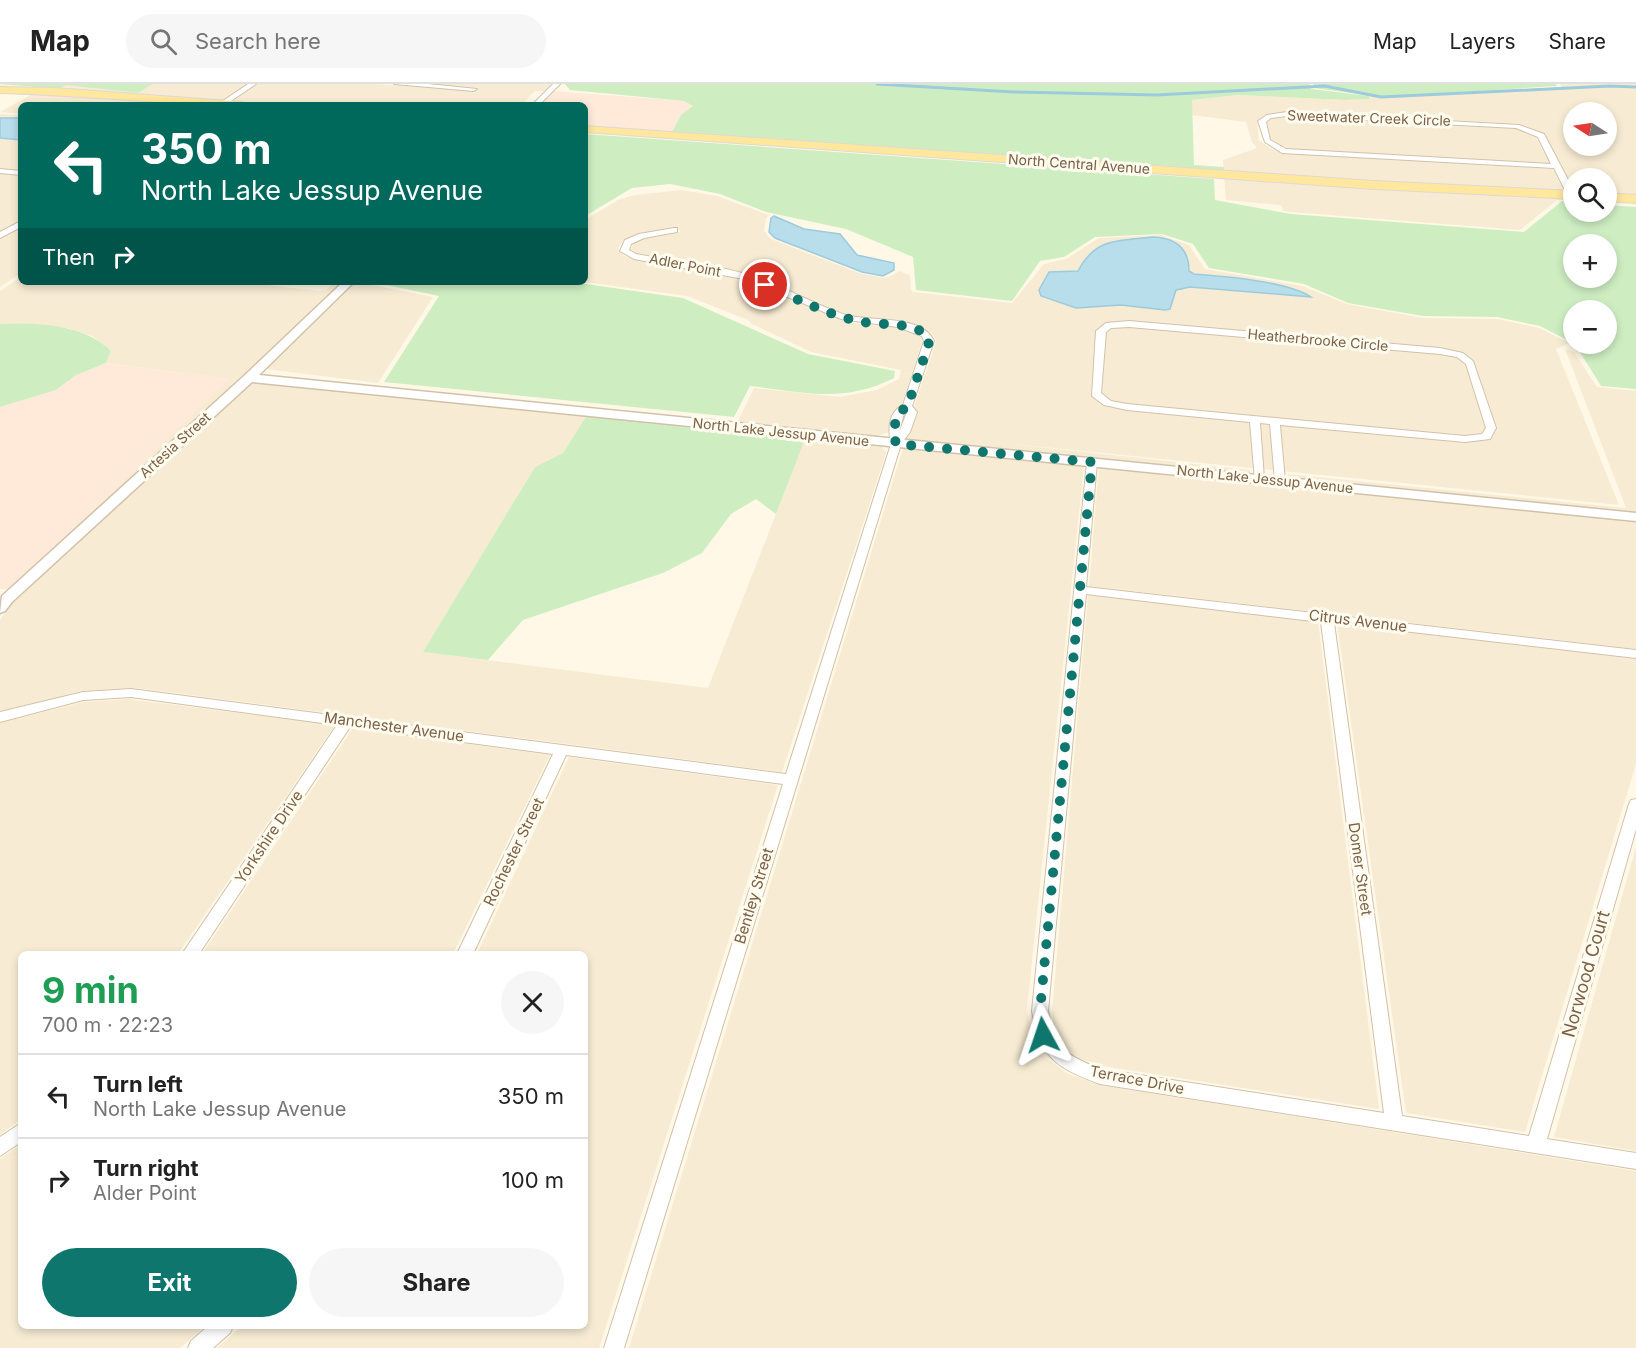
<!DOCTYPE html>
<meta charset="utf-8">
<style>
body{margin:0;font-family:Inter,sans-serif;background:#f6f6f6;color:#222;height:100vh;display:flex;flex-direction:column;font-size:22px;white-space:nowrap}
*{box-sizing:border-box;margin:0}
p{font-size:20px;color:#767676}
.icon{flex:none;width:33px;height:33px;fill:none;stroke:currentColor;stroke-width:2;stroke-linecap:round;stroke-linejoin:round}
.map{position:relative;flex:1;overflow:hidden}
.drawer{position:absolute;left:18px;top:867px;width:570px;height:378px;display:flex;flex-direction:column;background:#fff;border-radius:9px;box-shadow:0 3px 9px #0003}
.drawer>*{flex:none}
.hud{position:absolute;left:18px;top:18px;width:570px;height:183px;border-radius:9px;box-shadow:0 3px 9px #0003;background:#00695c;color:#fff;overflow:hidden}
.needle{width:39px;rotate:282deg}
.fabs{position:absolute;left:1563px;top:18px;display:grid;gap:12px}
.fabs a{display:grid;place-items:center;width:54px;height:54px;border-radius:50%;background:#fff;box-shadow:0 3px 9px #0003;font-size:30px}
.pin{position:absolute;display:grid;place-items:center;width:51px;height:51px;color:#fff;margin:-26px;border:3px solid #fff;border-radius:50%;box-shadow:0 2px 6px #0007}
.me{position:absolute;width:66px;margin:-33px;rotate:355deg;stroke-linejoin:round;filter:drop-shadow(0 0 4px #0008)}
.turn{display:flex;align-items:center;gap:21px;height:126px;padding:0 24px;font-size:27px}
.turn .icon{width:78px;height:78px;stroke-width:2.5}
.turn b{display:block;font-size:42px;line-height:51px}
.then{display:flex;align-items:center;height:57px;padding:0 24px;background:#0003;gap:12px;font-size:22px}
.round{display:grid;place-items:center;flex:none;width:63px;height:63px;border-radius:32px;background:#f6f6f6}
.headline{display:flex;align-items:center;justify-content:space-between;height:102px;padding:0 24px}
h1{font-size:36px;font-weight:700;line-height:45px;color:#1e9e55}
.action{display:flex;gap:12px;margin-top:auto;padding:12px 24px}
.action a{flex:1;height:69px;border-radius:36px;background:#0f766e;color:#fff;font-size:24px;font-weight:700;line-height:69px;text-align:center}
.action a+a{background:#f6f6f6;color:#222}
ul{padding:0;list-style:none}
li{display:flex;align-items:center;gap:18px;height:84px;padding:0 24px;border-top:2px solid #e0e0e0}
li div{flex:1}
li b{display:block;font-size:22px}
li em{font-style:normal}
header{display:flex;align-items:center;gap:36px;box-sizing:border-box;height:84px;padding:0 30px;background:#fff;border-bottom:2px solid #e0e0e0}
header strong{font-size:28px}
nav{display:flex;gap:33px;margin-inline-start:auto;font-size:21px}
.search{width:420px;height:54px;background:#f6f6f6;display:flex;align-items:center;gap:15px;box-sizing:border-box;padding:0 21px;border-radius:33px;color:#767676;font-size:22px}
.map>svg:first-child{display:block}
</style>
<header>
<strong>Map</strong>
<div class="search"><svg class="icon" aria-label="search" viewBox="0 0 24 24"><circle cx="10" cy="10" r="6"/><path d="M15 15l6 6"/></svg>Search here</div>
<nav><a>Map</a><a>Layers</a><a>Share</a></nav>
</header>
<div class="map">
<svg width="1636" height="1264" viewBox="0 0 1636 1264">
<rect width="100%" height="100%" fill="#fff8e6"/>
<g fill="#f7ecd3" fill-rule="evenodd">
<polygon points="66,0 138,9 153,0 248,0 221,18 0,4 0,1 57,5"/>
<polygon points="258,0 376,0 476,7 479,4 418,0 552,0 544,7 535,7 521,21 265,21 230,19"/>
<path d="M1560,0H1636V114L1607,111L1606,94H1574L1573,104L1546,52L1541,48L1520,41L1491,38L1287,29L1265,31L1257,37L1259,56L1271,65L1283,68L1552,83L1565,108L1224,89L1223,76L1257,64L1252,58L1246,38L1191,31V16L1238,11L1345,16L1368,15L1369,12L1383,14L1561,3ZM1574,28H1606V62H1574Z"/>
<polygon points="36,8 215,21 21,21 21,30 0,28"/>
<polygon points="0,30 21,31 21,189 0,203"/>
<polygon points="1288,32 1516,43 1535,51 1550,80 1287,65 1269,56 1267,38 1273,33"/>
<polygon points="1224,93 1573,112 1573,116 1557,116 1520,146 1291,128 1283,127 1282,122 1279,121 1226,116"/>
<polygon points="682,106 717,112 769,131 766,134 764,147 771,155 859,189 884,194 891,192 899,187 910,191 911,206 913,208 1012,219 1044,180 1066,175 1099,154 1161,151 1189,161 1205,185 1302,202 1347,220 1423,234 1498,235 1539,244 1569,259 1556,265 1619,421 985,357 1250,386 1250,390 905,357 912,328 935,262 936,257 932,249 906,239 848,231 749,191 637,170 630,166 634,159 646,154 681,148 678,144 638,151 622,158 618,164 624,172 742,195 841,236 859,240 901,244 922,253 921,261 893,347 873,353 737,339 754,304 839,313 877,306 899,295 901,286 811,268 752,240 748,236 687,212 585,198 585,136 618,116 634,111"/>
<polygon points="21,193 21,198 237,198 320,207 326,206 334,198 343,198 242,293 35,481 229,295 106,279 111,267 92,252 67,244 0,240 0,207"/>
<polygon points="356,198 433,213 378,299 266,285"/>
<polygon points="1565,265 1574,268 1597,303 1636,307 1636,429 1288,394 1288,390 1626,424"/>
<polygon points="252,298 587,331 563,369 535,383 424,568 708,604 806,353 882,363 886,369 782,688 136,604 81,607 0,628 0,536 15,515"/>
<polygon points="903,364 1084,381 1027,925 1031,950 1042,971 1068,990 1100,1001 1636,1087 1636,1264 629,1264"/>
<polygon points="1099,382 1636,437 1636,565 1089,502"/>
<polygon points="1088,511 1318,537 1379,1025 1102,982 1078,974 1064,963 1055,950 1052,928"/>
<polygon points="1337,539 1636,575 1636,680 1525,1048 1406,1029"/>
<polygon points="128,615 335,641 178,870 21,870 21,1035 0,1051 0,639 83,618"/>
<polygon points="353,644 550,671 453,870 202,870"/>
<polygon points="569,673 778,701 599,1264 217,1264 242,1242 585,1242 585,870 477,870"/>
<polygon points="1636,763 1636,1067 1554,1053"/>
<polygon points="21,1060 21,1242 205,1242 180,1264 0,1264 0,1075"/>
</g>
<g fill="#ffeada">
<polygon points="554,7 684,17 694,23 681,31 671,50 585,44 585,21 540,21"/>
<polygon points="106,279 229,295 35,481 9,505 0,505 0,323 56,306 76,291"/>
</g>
<g fill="#ceeec2" fill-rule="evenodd">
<polygon points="0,0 153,0 138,9 66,1 58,5"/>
<polygon points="565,0 1309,0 1311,5 1369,12 1369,15 1345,16 1238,11 1192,16 1194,81 1224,83 1224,89 671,50 681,31 693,22 684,17 570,6"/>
<polygon points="1313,0 1556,0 1557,2 1381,13 1314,4"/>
<path d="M585,50L1214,95L1215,116L1291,130L1524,148L1562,117L1573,118L1574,128H1606L1607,121L1636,123V305L1601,302L1575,260H1606V226H1574L1573,259L1540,242L1497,233L1423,232L1348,219L1304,200L1209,184L1193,160L1162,150L1095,153L1064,173L1040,177L1012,217L916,206L913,173L846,145L766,128L720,110L670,100L632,104L585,132ZM1606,160V194H1574V160Z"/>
<path d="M372,198H572L683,214L808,270L895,287L894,294C842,320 805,308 750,302L734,333L384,298L439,212Z"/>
<path d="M0,240C36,238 84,240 111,267L106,279L76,291L56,306L0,323Z"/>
<polygon points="587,331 806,353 776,430 756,415 731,430 702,469 663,489 523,536 488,576 423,568 535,383 563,369"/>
</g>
<g fill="#b8ddeb" stroke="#9dcbde" stroke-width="1.5">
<polygon points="0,34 21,34 21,56 0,54"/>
<polygon points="774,132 804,145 840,150 857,171 894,179 894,186 883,192 862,188 775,154 769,148 771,134"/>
<path d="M1153,153C1175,154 1189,164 1189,187L1194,190C1222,192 1289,198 1311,213L1190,203L1176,206L1170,225L1165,226L1121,221L1076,224L1041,212L1039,206L1049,188L1078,187C1096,153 1118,157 1153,153Z"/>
</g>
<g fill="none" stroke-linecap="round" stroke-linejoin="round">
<polyline stroke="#9dcbde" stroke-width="3" points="877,0 1013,8 1157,11 1325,2 1381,13 1610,2 1636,3"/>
<defs>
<g id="minor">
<polygon points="248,0 256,0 225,21 217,21"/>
<polygon points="394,0 428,0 477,5 474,7"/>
<polygon points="553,0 560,0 539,21 532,21"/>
<path d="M1287,28L1519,41L1544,50L1574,107V112H1568L1554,84L1282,69L1265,58L1258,37L1267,31ZM1287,32L1516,44L1538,53L1551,80L1286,65L1270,56L1266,38L1271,34Z"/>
<polygon points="0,85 21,87 21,91 0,89"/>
<polygon points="21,137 21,143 0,154 0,148"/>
<path d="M674,144H677V148L644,154L631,160L629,166L636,170C673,177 714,180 749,191C782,201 813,220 846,231C870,238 922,230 934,257L912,322L917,328L910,348L901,360L624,1264H604L783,700L566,671L473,870H457L553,670L350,643L199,870H182L337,641L131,613L83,616L0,638V628L83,608L131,605L786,690L891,360C888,346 888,328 903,321L924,257L922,252L897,243L841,235L744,195L634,175L620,167L625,156L639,150ZM906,328H907L899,349L904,329Z"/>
<path d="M1129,237L1440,264L1463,269L1473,277L1496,344L1490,355L1465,358L1280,341L1285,397L1280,400L1275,397L1270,340L1260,339L1264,395L1259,398L1255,397L1250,338L1127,326L1104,321L1092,312L1096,247L1106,239ZM1129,243L1440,270L1457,273L1466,280L1486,344L1482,350L1465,352L1127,320L1111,317L1101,309L1106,248L1111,244Z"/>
<path d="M1092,375L1097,378L1086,503L1636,566V574L1334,539L1402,1032L1529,1052L1629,720L1631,716L1636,715V745L1547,1055L1636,1069V1085L1100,1000C1057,984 1040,974 1032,927L1087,378ZM1086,510L1321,538L1384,1029L1101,985C1066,972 1055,964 1048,927Z"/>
<polygon points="21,1039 21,1058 0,1072 0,1053"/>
<polygon points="208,1242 233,1242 230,1249 213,1264 188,1264 191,1257"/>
</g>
<polygon id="tertiary" points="343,198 354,198 259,291 1636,429 1636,437 252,298 12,518 5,527 0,529 2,512 245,291"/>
<g id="primary">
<path d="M0,3L54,4L242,18L247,21C165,21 83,11 0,9Z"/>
<polygon points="585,42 1374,97 1574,107 1574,115 1374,105 585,48"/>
<polygon points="1606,109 1636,111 1636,119 1606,117"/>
</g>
</defs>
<use href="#minor" stroke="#d2c1aa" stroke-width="2"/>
<use href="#tertiary" stroke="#d2c1aa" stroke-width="3"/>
<use href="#primary" stroke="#dfd9d3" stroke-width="2"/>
<use href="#minor" fill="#fff" fill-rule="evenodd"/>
<use href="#tertiary" fill="#fff" fill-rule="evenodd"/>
<use href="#primary" fill="#ffe79d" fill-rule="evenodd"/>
</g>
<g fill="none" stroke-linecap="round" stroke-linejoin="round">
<path stroke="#0f766e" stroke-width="10" stroke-dasharray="0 18" d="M765,201C795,214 826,230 857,237C880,242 906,237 926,250L929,257L928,262L907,324L899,327L893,347L896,360L1092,378L1040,927L1043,951"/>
</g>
<g text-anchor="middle" stroke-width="6" stroke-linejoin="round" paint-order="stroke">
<g font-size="14" fill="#7b6147" stroke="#fffbef">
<text transform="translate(1369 34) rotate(2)" y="5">Sweetwater Creek Circle</text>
<text transform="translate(1079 80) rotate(4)" y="5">North Central Avenue</text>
<text transform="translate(685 181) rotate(11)" y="5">Adler Point</text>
<text transform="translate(1318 256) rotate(5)" y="5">Heatherbrooke Circle</text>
<text transform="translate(781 348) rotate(6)" y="5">North Lake Jessup Avenue</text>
<text transform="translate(175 361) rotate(-42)" y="5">Artesia Street</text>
<text transform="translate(1265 395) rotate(6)" y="5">North Lake Jessup Avenue</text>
</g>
<g font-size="15" fill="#7b6147" stroke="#fffbef">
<text transform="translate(1358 537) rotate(7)" y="5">Citrus Avenue</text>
<text transform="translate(394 643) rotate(8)" y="5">Manchester Avenue</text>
<text transform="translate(269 753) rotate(-56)" y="5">Yorkshire Drive</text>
<text transform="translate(514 768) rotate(-64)" y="5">Rochester Street</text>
<text transform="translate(1360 785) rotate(82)" y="5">Domer Street</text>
<text transform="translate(754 812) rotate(-73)" y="5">Bentley Street</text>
<text transform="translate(1137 996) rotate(11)" y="5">Terrace Drive</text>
</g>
<g font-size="18" fill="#7b6147" stroke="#fffbef">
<text transform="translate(1586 890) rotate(-74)" y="6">Norwood Court</text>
</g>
</g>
</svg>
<div class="fabs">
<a><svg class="needle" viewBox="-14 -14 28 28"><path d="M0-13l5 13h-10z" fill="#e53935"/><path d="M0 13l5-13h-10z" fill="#767676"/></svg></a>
<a><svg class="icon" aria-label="search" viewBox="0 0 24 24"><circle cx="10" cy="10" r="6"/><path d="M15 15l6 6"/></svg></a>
<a>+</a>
<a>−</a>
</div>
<div class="pin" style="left:765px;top:201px;background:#d93025"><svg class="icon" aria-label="arrive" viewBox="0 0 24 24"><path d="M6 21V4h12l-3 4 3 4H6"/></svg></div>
<svg class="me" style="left:1043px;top:951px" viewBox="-20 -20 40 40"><path d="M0-17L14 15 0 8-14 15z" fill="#0f766e" stroke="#fff" stroke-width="4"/></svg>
<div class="hud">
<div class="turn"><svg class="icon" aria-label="left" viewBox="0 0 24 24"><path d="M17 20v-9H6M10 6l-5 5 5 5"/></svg><div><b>350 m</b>North Lake Jessup Avenue</div></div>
<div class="then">Then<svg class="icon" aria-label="right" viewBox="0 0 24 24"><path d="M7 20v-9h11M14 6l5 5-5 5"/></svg></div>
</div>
<section class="drawer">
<div class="headline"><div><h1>9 min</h1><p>700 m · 22:23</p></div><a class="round"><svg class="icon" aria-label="close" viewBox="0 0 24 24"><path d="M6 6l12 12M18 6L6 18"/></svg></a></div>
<ul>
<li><svg class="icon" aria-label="left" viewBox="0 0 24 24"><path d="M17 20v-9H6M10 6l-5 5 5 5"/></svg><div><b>Turn left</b><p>North Lake Jessup Avenue</p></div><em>350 m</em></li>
<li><svg class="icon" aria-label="right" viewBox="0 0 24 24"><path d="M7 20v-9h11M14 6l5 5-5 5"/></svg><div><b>Turn right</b><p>Alder Point</p></div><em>100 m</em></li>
</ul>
<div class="action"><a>Exit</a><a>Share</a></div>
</section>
</div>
